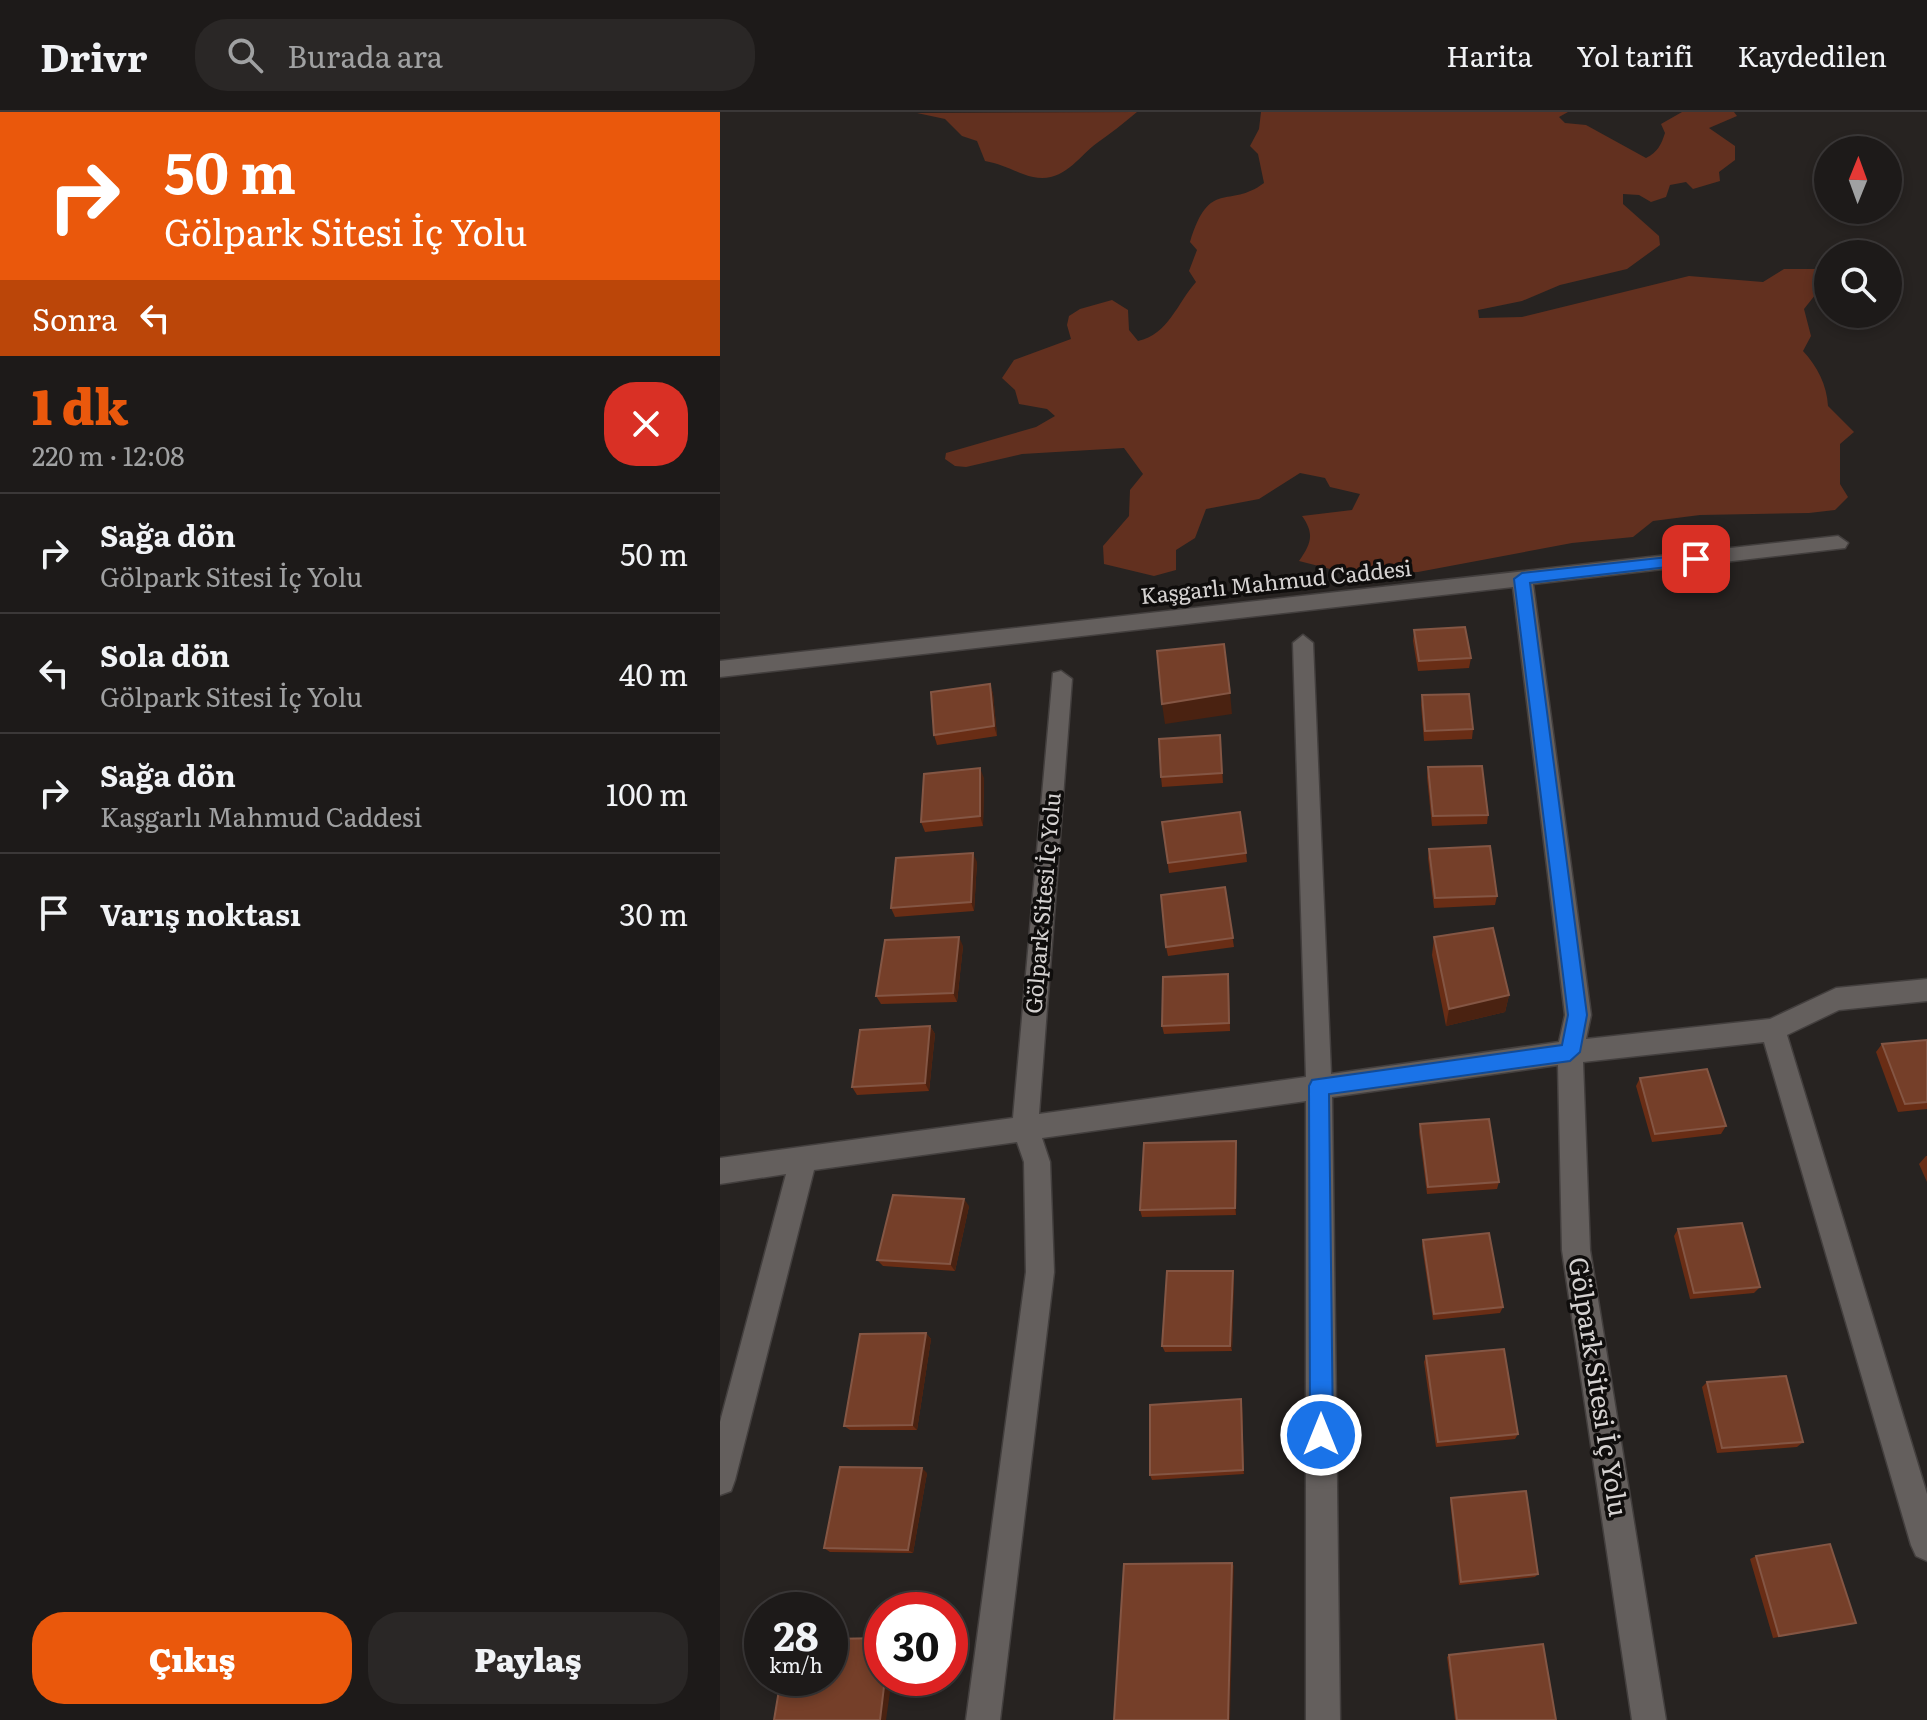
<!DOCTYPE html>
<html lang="tr">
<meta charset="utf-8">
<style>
body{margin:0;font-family:Literata,serif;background:#2a2726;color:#f1f3f6;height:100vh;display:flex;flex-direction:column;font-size:30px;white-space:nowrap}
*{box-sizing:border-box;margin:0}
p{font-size:26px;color:#a0a1a2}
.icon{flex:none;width:44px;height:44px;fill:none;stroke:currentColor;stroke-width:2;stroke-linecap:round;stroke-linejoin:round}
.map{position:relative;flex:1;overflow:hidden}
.drawer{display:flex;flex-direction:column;background:#1d1a19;width:720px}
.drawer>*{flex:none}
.guide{background:#ea580c;color:#fff;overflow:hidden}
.needle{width:52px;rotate:1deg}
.tools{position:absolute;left:1094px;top:24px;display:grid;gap:16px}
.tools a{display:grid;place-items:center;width:88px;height:88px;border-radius:50%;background:#1d1a19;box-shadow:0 4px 12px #0003,0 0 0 2px #3b3838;font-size:40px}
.speed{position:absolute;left:24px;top:1480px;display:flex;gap:16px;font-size:40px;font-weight:700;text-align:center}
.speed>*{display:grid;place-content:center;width:104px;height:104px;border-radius:50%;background:#1d1a19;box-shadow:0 4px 12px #0003,0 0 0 2px #3b3838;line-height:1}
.speed small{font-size:20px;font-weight:400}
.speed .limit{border:12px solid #d22;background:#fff;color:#111}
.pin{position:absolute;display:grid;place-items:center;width:68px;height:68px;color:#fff;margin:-34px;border-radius:16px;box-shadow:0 4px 12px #0006}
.me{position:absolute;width:88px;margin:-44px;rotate:0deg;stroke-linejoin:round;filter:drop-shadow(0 0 6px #0008)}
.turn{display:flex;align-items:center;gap:28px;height:168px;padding:0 32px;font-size:36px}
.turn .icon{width:104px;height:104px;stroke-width:2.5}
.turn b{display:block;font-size:56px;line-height:68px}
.then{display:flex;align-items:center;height:76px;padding:0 32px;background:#0003;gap:16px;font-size:30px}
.round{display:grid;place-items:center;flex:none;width:84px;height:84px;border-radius:32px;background:#2a2726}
.head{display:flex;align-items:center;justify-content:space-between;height:136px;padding:0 32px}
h1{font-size:48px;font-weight:800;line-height:60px;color:#ea580c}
.button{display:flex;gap:16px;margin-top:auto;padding:16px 32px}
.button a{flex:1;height:92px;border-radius:32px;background:#ea580c;color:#fff;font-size:32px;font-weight:800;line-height:92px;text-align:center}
.button a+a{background:#2a2726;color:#f1f3f6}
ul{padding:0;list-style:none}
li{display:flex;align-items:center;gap:24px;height:120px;padding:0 32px;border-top:2px solid #3b3838}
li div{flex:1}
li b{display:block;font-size:30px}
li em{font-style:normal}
header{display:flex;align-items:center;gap:48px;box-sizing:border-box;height:112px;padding:0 40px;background:#1d1a19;border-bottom:2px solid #3b3838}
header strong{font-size:38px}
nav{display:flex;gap:44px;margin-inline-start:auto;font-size:28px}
.search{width:560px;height:72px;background:#2a2726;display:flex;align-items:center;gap:20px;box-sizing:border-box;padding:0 28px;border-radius:32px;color:#a0a1a2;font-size:30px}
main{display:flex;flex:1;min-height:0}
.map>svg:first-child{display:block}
</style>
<header>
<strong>Drivr</strong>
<div class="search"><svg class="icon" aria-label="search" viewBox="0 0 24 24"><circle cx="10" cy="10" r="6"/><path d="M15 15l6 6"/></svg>Burada ara</div>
<nav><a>Harita</a><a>Yol tarifi</a><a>Kaydedilen</a></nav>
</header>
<main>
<section class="drawer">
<div class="guide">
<div class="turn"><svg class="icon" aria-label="right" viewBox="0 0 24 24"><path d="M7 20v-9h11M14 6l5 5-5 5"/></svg><div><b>50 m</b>Gölpark Sitesi İç Yolu</div></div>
<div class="then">Sonra<svg class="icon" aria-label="left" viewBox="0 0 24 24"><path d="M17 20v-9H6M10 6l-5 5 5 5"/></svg></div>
</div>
<div class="head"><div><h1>1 dk</h1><p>220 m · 12:08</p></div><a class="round" style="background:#d93025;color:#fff"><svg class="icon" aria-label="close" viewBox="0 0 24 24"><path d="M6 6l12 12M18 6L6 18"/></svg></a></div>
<ul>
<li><svg class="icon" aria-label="right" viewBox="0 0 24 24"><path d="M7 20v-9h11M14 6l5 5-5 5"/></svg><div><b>Sağa dön</b><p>Gölpark Sitesi İç Yolu</p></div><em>50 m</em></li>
<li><svg class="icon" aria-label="left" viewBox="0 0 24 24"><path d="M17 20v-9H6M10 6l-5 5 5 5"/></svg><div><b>Sola dön</b><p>Gölpark Sitesi İç Yolu</p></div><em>40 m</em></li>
<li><svg class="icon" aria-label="right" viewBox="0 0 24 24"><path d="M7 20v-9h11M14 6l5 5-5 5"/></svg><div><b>Sağa dön</b><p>Kaşgarlı Mahmud Caddesi</p></div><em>100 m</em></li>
<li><svg class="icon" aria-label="arrive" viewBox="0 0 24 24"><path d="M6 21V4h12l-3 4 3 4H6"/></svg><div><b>Varış noktası</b></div><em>30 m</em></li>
</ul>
<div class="button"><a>Çıkış</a><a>Paylaş</a></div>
</section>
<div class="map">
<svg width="1207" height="1608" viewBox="0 0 1207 1608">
<rect width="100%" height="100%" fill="#272321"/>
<g fill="#62301f">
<path d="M417,0C404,11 391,21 377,31C359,44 343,72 313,65C297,61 283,52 265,49L257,29L242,24L225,7L197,1Z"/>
<path d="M541,0H848L839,5L845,11L866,13L926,46C938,40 941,33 945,21L941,12L962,0H1014L1017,4L989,16L1015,34V48L999,60L1000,69L973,77L966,70L950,73L946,85L931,90L919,83L903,82V92L939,124L940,133L907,157L840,173L802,189L758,198L759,206L802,205L969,164L1043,170L1064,157H1097L1107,168L1084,197L1091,224L1083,239C1097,254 1107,273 1108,294L1134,320L1120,332V372L1128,385L1115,398L1089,401L980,403L933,409L913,425L852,431L698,460L630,462L579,449C591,432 595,422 582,404L632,398L640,382L610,375L605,366L580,361L539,387L486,397L475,426L456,438V458L434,464L384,452L383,434L409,404L410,378L423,362L404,336L302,342L246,355L235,354L225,347L226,341L316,315L335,304L327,297L299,292L295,278L282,266L294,248L351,227L347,213L349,204L360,197L392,188L408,198L409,218L418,229C448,223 458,190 476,170L469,159L477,138L470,130C490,65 508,98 544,71L538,42L530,34L539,17Z"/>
</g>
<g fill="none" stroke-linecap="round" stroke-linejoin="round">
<defs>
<polygon id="minor" points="1118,424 1128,431 1125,436 813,472 871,903 866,927 1050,907 1116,876 1207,867 1207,889 1119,898 1067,923 1207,1382 1207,1449 1196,1444 1191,1433 1044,930 863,950 870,1138 946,1608 912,1608 842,1138 838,953 612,985 620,1608 586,1608 586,989 322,1026 330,1050 334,1160 280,1608 246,1608 306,1160 304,1050 297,1030 94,1058 15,1368 11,1379 0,1383 0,1310 66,1062 0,1072 0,1046 293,1006 333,561 341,559 352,567 319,1002 586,965 573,531 583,523 593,531 611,962 839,930 845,903 793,475 0,565 0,549"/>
</defs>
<use href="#minor" stroke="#433f3e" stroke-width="3"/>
<use href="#minor" fill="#645f5d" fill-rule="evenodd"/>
</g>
<g fill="#692d15">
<polygon points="694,518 751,546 749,556 698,559 693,529"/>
<polygon points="270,572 273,582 277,624 217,633 214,623"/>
<polygon points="702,583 753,617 752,627 704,629 701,593"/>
<polygon points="500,623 503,671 442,675 441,665"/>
<polygon points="708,655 768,703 767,712 712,714 707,665"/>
<polygon points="264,666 263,714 205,720 201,710"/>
<polygon points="442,710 526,741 527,750 449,761"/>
<polygon points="709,737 777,784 775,793 714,796 708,746"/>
<polygon points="257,750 254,799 175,805 171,796"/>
<polygon points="505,775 514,835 448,844 446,835"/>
<polygon points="714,825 789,883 785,900 726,914 712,843"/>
<polygon points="243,834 237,890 161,892 156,884"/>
<polygon points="509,871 510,919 444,922 442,914"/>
<polygon points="210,914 215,922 209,979 137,983 132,975"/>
<polygon points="1207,928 1207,997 1178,1000 1156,940 1162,932"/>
<polygon points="920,966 1006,1014 1001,1022 932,1030 916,974"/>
<polygon points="700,1012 779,1070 777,1077 707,1082 699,1020"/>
<polygon points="516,1029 517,1037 516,1103 422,1105 420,1098"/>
<polygon points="1206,1044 1207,1044 1207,1070 1199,1052"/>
<polygon points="249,1094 235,1159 163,1154 157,1148"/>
<polygon points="958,1117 1040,1175 1034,1181 970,1187 954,1124"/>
<polygon points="703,1128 783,1195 780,1201 713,1208 702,1134"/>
<polygon points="514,1165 512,1239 445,1240 442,1234"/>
<polygon points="206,1221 211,1227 197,1318 130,1318 124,1314"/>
<polygon points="706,1244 798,1322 795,1327 716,1335 704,1250"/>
<polygon points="987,1270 1083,1330 1077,1335 997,1341 982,1275"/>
<polygon points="522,1292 524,1362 432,1368 430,1363"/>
<polygon points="207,1361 193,1441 110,1440 104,1436"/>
<polygon points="731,1386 818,1462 815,1465 739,1473 730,1389"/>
<polygon points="1036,1444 1136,1511 1053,1526 1030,1447"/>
<polygon points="729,1543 836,1608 735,1608 727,1545"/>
</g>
<g fill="#4a2211">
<polygon points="270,572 273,582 277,624 274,614"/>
<polygon points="510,581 512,602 445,612 442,592"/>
<polygon points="260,656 264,666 263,714 260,704"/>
<polygon points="253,741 257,750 254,799 251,790"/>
<polygon points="239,825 243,834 237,890 233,881"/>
<polygon points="789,883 785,900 726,914 729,897"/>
<polygon points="210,914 215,922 209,979 205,971"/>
<polygon points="516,1029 517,1037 516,1103 515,1096"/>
<polygon points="244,1087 249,1094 235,1159 230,1152"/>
<polygon points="513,1159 514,1165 512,1239 510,1234"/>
<polygon points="206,1221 211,1227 197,1318 192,1313"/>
<polygon points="521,1287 522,1292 524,1362 523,1358"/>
<polygon points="202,1356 207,1361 193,1441 188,1438"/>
<polygon points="512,1451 514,1454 510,1608 508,1608"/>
<polygon points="165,1566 172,1566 166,1608 160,1608"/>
</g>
<g fill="#753f29" stroke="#845644" stroke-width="2">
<polygon points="745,515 751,546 699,549 694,518"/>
<polygon points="504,532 510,581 442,592 437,539"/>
<polygon points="270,572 274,614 214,623 211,580"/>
<polygon points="749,582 753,617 705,619 702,583"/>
<polygon points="500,623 502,661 441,665 439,627"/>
<polygon points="762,654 768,703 713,704 708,655"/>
<polygon points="260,656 260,704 201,710 204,662"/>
<polygon points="520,700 526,741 448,751 442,710"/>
<polygon points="770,734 777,784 715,786 709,737"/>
<polygon points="253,741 251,790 171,796 176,746"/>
<polygon points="505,775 513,826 446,835 441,783"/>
<polygon points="773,816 789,883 729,897 714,825"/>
<polygon points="239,825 233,881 156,884 165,828"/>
<polygon points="508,862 509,911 442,914 443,865"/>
<polygon points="210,914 205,971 132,975 140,918"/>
<polygon points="1207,928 1207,990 1185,992 1162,932"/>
<polygon points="987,957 1006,1014 935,1022 920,966"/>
<polygon points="769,1007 779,1070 708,1075 700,1012"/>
<polygon points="516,1029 515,1096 420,1098 424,1031"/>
<polygon points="173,1083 244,1087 230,1152 157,1148"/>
<polygon points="1022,1111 1040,1175 974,1181 958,1117"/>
<polygon points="769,1121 783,1195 714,1202 703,1128"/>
<polygon points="447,1159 513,1159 510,1234 442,1234"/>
<polygon points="206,1221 192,1313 124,1314 140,1222"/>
<polygon points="784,1237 798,1322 718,1330 706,1244"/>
<polygon points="1066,1264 1083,1330 1002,1336 987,1270"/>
<polygon points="521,1287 523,1358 430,1363 430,1293"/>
<polygon points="120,1355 202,1356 188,1438 104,1436"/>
<polygon points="806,1379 818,1462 741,1470 731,1386"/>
<polygon points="1110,1432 1136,1511 1059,1524 1036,1444"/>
<polygon points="512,1451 508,1608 394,1608 404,1452"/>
<polygon points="162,1526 162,1566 165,1566 160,1608 54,1608 61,1566 110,1566 110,1527"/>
<polygon points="823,1532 836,1608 737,1608 729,1543"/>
</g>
<polygon fill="#1a73e8" stroke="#114b97" stroke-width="2" points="976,442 982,444 982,451 810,471 867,903 860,940 850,949 609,982 613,1323 609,1331 601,1334 593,1331 590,1323 589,974 592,968 842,933 848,903 794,467 802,461"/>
<g text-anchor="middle" stroke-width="7" stroke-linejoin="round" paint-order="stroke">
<g font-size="22" fill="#d5d2d1" stroke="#0f0d0c">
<text transform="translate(556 470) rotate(-6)" y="8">Kaşgarlı Mahmud Caddesi</text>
<text transform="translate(323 791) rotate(-85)" y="8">Gölpark Sitesi İç Yolu</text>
</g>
<g font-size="26" fill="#d5d2d1" stroke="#0f0d0c">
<text transform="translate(878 1275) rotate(81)" y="9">Gölpark Sitesi İç Yolu</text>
</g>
</g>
</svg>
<div class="tools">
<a><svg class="needle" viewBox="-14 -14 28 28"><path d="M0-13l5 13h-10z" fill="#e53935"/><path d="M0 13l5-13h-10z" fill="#a0a1a2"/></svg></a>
<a><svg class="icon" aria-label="search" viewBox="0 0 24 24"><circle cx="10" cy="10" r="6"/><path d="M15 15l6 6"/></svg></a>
</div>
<div class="speed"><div>28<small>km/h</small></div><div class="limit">30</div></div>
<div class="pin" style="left:976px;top:447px;background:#d93025"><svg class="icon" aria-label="arrive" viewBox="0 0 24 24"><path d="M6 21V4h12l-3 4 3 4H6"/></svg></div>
<svg class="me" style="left:601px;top:1323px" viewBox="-20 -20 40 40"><circle r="17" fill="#1a73e8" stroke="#fff" stroke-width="3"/><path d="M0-11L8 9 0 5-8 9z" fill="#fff"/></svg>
</div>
</main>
